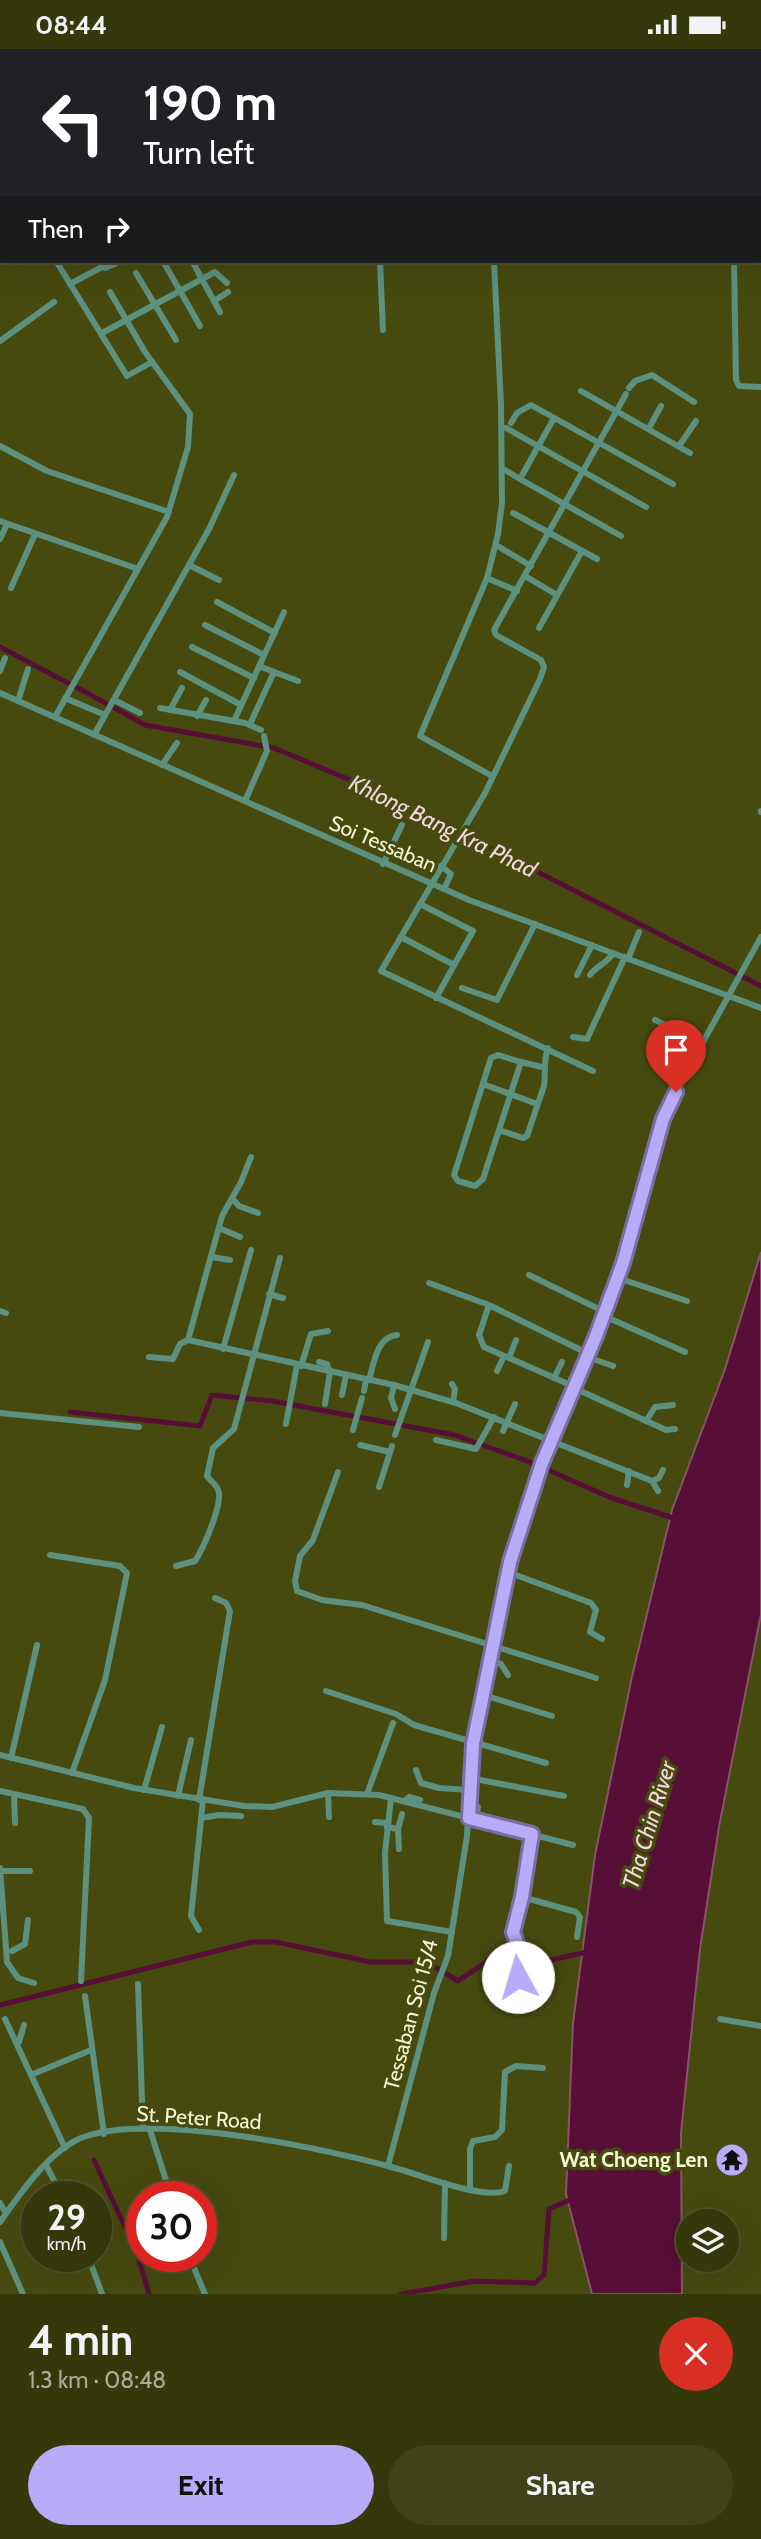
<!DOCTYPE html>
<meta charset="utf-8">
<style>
body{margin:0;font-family:Cabin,sans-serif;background:#404319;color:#f1f3f6;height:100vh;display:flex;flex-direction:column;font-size:26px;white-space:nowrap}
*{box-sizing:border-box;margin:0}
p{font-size:23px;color:#aaac9d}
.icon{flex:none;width:38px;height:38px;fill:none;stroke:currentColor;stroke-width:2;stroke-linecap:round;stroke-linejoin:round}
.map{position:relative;height:2245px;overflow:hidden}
.details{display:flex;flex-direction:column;background:#35380b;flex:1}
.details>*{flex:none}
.guide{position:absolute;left:0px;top:0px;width:761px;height:214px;box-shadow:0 7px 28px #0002,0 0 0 2px #4f522c;background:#202124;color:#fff;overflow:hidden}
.controls{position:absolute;left:676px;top:2160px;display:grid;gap:14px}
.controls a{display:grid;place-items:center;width:63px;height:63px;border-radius:50%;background:#35380b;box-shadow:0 7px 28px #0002,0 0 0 2px #4f522c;font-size:35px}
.speed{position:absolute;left:21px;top:2132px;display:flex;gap:14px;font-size:35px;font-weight:700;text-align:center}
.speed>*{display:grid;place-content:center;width:91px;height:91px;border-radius:50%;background:#35380b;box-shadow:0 7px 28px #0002,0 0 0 2px #4f522c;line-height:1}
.speed small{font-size:18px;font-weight:400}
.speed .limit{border:10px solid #d22;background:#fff;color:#111}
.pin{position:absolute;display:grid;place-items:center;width:60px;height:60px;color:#fff;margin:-72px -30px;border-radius:50% 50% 50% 0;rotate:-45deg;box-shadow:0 0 7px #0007}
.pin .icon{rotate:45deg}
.me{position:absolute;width:77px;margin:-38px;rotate:354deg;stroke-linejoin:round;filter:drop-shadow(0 0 5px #0008)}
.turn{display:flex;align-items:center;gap:24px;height:147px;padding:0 28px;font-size:32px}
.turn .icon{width:91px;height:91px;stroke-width:2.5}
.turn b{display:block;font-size:49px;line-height:60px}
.then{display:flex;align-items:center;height:66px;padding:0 28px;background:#0003;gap:14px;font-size:26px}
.round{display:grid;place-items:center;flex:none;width:74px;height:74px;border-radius:37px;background:#404319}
.summary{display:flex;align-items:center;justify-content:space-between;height:119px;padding:0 28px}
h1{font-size:42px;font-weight:700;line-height:52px}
.primary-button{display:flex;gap:14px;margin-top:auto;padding:14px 28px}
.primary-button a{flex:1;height:80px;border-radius:42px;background:#b8abf7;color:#111;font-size:28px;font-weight:700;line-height:80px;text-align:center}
.primary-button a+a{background:#404319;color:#f1f3f6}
.status{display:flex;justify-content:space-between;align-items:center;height:49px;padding:0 35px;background:#35380b;direction:ltr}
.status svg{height:19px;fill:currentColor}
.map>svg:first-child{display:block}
</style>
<div class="status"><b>08:44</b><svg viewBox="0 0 49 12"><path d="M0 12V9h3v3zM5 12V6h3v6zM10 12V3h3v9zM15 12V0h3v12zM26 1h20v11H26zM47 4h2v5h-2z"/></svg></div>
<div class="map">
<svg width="761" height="2245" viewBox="0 0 761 2245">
<rect width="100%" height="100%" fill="#474a0f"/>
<polygon fill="#580f37" stroke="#875566" stroke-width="2" points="761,1203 761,1565 719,1778 700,1900 681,2084 682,2245 592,2245 566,2145 573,1974 595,1806 633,1623 672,1461 725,1320"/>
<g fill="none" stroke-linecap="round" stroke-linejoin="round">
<g stroke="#580f37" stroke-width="5">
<polyline points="15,2 16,0"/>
<polyline points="0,598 68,634"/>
<polyline points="74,637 109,656"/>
<polyline points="111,657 145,676 274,699 393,749 761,937"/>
<polyline points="70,1363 200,1377 212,1346 272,1352 455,1386 530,1413 609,1448 676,1470"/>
<polyline points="0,1956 252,1893 276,1893 370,1913 415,1913 433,1917 458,1932 495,1907 543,1913 587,1903"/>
<polyline points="94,2111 137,2204 149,2245"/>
<polyline points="401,2245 475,2232 535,2234 544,2226 549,2160 574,2149"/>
</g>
<g stroke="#5c9180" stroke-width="6">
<polyline points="86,0 87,2"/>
<polyline points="142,0 143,2"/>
<polyline points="285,0 285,2"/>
<polyline points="346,0 347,2"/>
<polyline points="382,0 382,2"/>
<polyline points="448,0 449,2"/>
<polyline points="716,0 716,2"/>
<polyline points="414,2 417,0"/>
<polyline points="0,21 2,22"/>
<polyline points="760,34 761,35"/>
<polyline points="760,103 761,103"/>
<polyline points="0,146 2,144"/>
<polyline points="56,212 127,327 152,313"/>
<polyline points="98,212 105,219 121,212"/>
<polyline points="163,212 200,277"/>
<polyline points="192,212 220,263"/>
<polyline points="380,212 383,281"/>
<polyline points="734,212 736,331 739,337 761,338"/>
<polyline points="136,224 176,291"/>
<polyline points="70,235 102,218"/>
<polyline points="214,252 228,243"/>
<polyline points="104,283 215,223 227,234"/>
<polyline points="0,292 54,253"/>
<polyline points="629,339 635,332 652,326 694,353"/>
<polyline points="581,342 690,404"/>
<polyline points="511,374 517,364 531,356 673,435"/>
<polyline points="506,379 646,458"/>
<polyline points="649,379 661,357"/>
<polyline points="0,397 47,422 169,463"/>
<polyline points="679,397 696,372"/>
<polyline points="505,421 520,430 554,369"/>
<polyline points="520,430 621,487"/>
<polyline points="513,464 597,510"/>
<polyline points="0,472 138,520"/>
<polyline points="0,490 7,475"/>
<polyline points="496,496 531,517"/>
<polyline points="189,516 219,531"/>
<polyline points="525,527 557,546"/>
<polyline points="487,529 517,542"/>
<polyline points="11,539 35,485"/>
<polyline points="217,553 275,584"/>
<polyline points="205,576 264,606"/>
<polyline points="539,579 582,502"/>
<polyline points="192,598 254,629"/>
<polyline points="0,622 5,609"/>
<polyline points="180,623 241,656"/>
<polyline points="274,623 298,632"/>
<polyline points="0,644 469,851 761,959"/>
<polyline points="65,649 105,666"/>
<polyline points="114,651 140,664"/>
<polyline points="18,652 28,620"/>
<polyline points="160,659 245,674 261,681"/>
<polyline points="170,661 182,639"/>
<polyline points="197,667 206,651"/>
<polyline points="55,668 167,468 188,398 190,365 145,303 110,243"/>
<polyline points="234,672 284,563"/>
<polyline points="250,675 274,623 259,617"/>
<polyline points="94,686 209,480 234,426"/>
<polyline points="162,716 177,694"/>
<polyline points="492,727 420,687 487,529 498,485 502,454 501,356 494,212"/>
<polyline points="245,752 267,702 264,687"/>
<polyline points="761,762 761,763"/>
<polyline points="383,815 402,776"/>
<polyline points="441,817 451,825 444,840"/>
<polyline points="420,855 473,882 436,949"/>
<polyline points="401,888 454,916"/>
<polyline points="628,910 639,883"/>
<polyline points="577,926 592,896"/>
<path d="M590,926C597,916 607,915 613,904"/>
<polyline points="462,939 497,951 535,875"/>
<polyline points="655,971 703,994"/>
<polyline points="573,988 587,990 625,908"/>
<polyline points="521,1013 498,1006 491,1009 454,1126 458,1132 475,1137 483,1130 521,1013 542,1018"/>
<polyline points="593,1022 381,922 485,744 540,630 544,618 541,611 496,586 494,581 626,345"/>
<polyline points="483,1035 537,1055"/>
<path d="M499,1081L523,1089L527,1087L544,1037C546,1023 543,1013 548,999"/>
<polyline points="232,1149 239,1157 258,1164"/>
<polyline points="219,1179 240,1188"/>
<polyline points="212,1208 230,1211"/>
<polyline points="529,1226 605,1263"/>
<polyline points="618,1229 687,1252"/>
<polyline points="429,1234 489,1256 589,1305"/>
<polyline points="269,1245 283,1249"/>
<polyline points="489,1256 479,1286 484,1298 575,1338"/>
<polyline points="0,1262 6,1264"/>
<polyline points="604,1267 685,1303"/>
<polyline points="188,1291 394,1336 456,1354 652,1432 658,1442"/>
<polyline points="223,1300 251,1201"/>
<polyline points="149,1308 173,1310 180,1295 188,1291 222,1167 241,1133 251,1108"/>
<polyline points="587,1308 613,1317"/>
<polyline points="509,1309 516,1291"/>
<polyline points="319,1313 327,1315 330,1323 325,1355"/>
<polyline points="301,1317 311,1285 328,1282"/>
<polyline points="497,1322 504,1307"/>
<polyline points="554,1329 562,1313"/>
<path d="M369,1331C374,1315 376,1288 397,1286"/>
<polyline points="452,1335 455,1340 453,1353"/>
<polyline points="394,1336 391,1349 395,1360"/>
<polyline points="574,1339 666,1381 675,1380"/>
<polyline points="364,1342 366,1331"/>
<polyline points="342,1346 346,1326"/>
<polyline points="0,1364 139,1378"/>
<polyline points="646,1372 655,1358 673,1356"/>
<polyline points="286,1375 297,1316"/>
<polyline points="353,1381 362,1349"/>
<polyline points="503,1382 515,1355"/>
<polyline points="395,1386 428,1293"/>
<polyline points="436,1391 476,1400 494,1368"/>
<polyline points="360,1396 390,1403"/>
<polyline points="338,1423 313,1491 300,1507 295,1532 297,1542 322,1551 362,1556 596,1629"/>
<polyline points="652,1432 659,1429 663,1421"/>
<polyline points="627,1436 629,1422"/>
<polyline points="379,1438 392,1397"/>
<polyline points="50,1506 120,1517 127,1524 105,1631 72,1724"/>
<path d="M176,1517L195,1512C203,1500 221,1459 219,1444C218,1436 211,1433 207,1427L213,1399L234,1380L280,1209"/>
<polyline points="508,1523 591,1554 596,1561 590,1583 602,1590"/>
<polyline points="489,1610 501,1615 508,1626"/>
<polyline points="326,1642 396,1665 414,1676 546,1714"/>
<polyline points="483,1646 552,1667"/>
<polyline points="0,1706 134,1739 244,1757 272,1758 328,1744 379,1746 573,1796"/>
<polyline points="11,1709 37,1596"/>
<polyline points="416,1721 421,1734 439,1739 469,1741"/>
<polyline points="470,1729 564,1747"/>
<polyline points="144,1741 162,1678"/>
<polyline points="0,1742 83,1760 89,1769 81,1932"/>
<polyline points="328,1744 329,1768"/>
<polyline points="367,1745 393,1674"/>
<polyline points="14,1746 15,1774"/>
<polyline points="178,1747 191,1691"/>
<polyline points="391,1749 385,1804 387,1872 452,1883"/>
<polyline points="199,1751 230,1562 226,1554 215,1549"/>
<polyline points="404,1752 409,1748 420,1751"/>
<polyline points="201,1769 219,1766 241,1767"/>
<polyline points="476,1770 478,1758"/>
<polyline points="375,1773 387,1774"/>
<polyline points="387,1778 398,1780 399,1800"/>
<polyline points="398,1780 402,1765"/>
<polyline points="0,1819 7,1913 18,1929 34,1934"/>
<polyline points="0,1822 30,1822"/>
<polyline points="522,1848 576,1863 580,1868 577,1888"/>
<polyline points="199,1881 191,1867 203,1751"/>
<polyline points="12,1902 25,1895 28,1871"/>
<polyline points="511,1934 520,1923 521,1905 513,1883 522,1848 532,1785"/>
<polyline points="138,1935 143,2080"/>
<polyline points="85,1947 104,2085"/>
<polyline points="5,1970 65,2099"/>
<polyline points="720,1970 761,1977"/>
<polyline points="19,1993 24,1976"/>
<polyline points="33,2025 91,2001"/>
<polyline points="150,2081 171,2147"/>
<polyline points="46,2116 62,2147"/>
<polyline points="388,2117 434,1944 448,1907 467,1787 473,1695 510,1513 542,1414 596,1287 623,1214 666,1060 761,888"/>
<polyline points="470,2140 470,2100 473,2092 495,2088 502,2081 505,2023 516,2017 543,2019"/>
<polyline points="0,2154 6,2164"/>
<path d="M0,2173C20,2145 48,2103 81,2089C150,2062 330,2100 402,2121C426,2128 482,2150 505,2142L509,2117"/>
<polyline points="444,2189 445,2134"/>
<polyline points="0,2193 23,2245"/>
<polyline points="88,2207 102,2245"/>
<polyline points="189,2207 205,2245"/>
</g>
</g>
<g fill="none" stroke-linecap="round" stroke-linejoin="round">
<defs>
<polyline id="route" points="518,1928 521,1905 513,1883 522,1848 532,1785 469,1769 473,1695 510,1513 542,1414 596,1287 623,1214 663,1070 676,1043"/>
</defs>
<use href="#route" stroke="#786fa1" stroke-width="18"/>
<use href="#route" stroke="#b8abf7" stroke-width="12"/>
</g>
<defs>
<symbol id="temple-disc" viewBox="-11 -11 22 22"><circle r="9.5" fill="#b8abf7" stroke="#474a0f"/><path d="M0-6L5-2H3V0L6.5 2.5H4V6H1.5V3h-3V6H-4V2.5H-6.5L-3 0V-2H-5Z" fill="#111"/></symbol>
</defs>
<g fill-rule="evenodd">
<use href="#temple-disc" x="713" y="2092" width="38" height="38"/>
</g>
<g text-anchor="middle" stroke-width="7" stroke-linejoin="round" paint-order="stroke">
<g font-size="21" fill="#f4f7d2" stroke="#474a0f">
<text transform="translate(383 795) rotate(23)" y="7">Soi Tessaban</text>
<text transform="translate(411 1966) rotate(-75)" y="7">Tessaban Soi 15/4</text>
<text transform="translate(199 2069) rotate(4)" y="7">St. Peter Road</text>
</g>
<g font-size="21" font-weight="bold" fill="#f4f7d2" stroke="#474a0f" text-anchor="end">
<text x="708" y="2118">Wat Choeng Len</text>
</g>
<g font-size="23" font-style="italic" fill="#f1d6e0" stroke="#474a0f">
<text transform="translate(443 777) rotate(26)" y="8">Khlong Bang Kra Phad</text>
<text transform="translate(649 1776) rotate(-73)" y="8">Tha Chin River</text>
</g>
</g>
</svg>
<div class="controls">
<a><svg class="icon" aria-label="layers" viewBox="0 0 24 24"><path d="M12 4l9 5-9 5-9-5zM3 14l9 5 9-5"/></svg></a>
</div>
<div class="speed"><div>29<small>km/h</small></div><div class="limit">30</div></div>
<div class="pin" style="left:676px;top:1043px;background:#d93025"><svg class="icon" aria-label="arrive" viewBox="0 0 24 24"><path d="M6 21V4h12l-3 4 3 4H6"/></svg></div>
<svg class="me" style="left:518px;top:1928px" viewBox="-20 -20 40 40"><circle r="19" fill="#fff"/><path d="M0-13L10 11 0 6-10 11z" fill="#b8abf7"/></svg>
<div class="guide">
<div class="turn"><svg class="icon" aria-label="left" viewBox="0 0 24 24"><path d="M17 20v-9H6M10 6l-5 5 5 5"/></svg><div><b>190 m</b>Turn left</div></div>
<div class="then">Then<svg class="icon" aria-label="right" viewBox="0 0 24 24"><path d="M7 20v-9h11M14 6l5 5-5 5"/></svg></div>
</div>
</div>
<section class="details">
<div class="summary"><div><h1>4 min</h1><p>1.3 km · 08:48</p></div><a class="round" style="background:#d93025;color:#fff"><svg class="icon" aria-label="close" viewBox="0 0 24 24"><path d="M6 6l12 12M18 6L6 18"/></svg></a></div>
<div class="primary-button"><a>Exit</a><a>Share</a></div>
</section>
